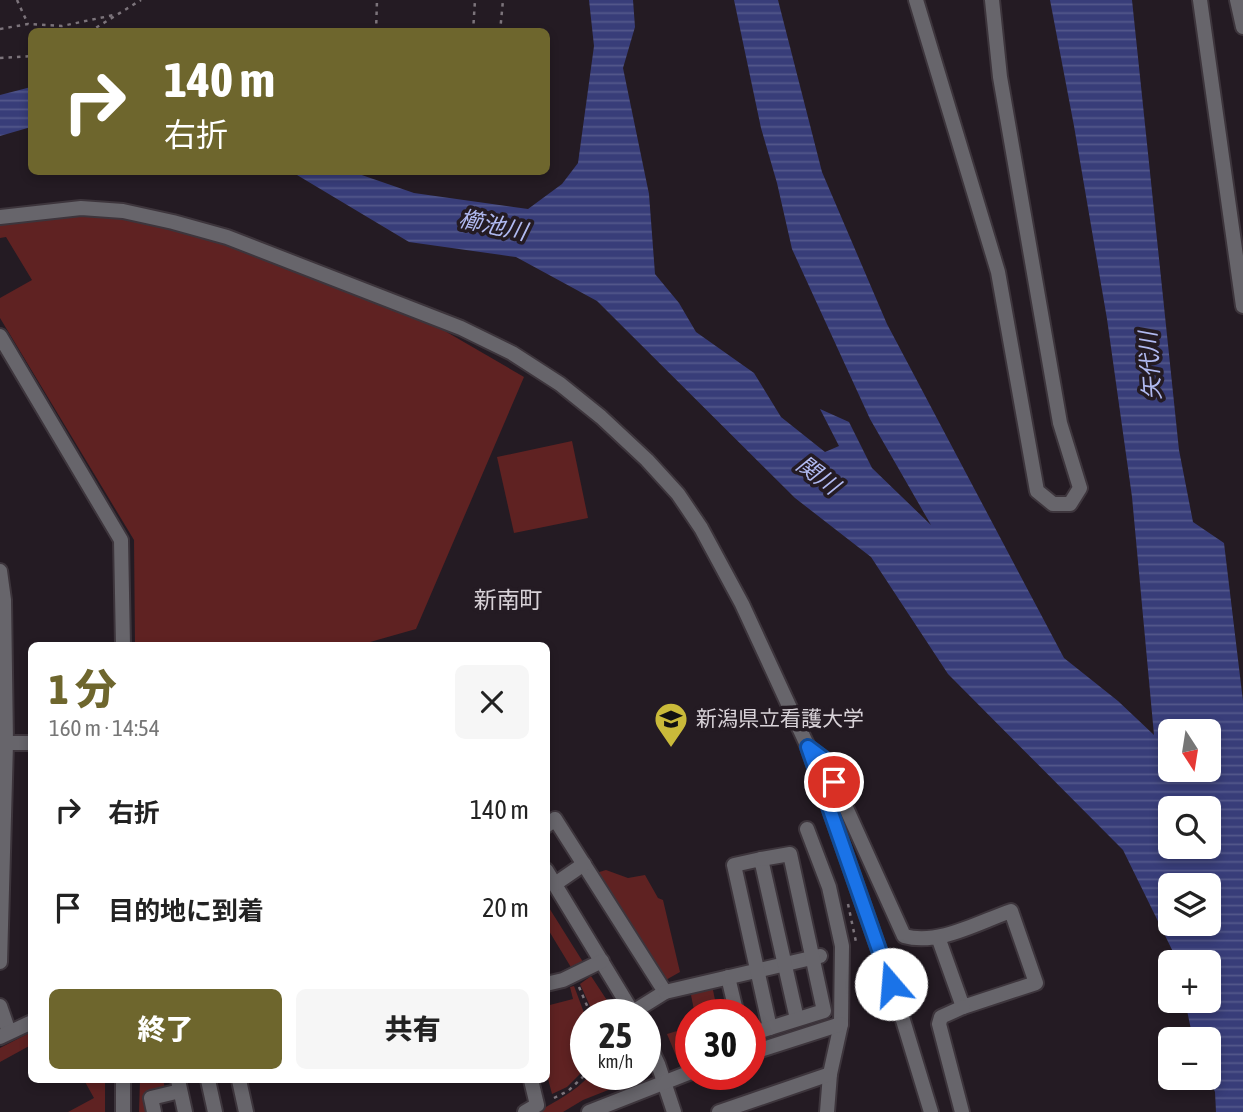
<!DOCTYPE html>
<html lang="ja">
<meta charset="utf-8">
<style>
body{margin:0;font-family:"Asap Condensed","Noto Sans JP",sans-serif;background:#f6f6f6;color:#222;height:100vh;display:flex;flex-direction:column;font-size:26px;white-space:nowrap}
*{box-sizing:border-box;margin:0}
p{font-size:23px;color:#767676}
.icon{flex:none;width:38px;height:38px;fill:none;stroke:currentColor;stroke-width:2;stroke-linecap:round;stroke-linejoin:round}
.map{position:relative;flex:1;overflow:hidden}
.sheet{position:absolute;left:28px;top:642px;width:522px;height:441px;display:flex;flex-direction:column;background:#fff;border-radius:10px;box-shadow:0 4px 10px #0003}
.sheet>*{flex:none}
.top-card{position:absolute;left:28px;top:28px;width:522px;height:147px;border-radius:10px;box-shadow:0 4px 10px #0003;background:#6e662d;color:#fff;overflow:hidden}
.needle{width:46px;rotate:168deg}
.controls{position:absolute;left:1158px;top:719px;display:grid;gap:14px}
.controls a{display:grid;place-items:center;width:63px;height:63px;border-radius:10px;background:#fff;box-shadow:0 4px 10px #0003;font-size:35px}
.speed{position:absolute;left:570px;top:999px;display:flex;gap:14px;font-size:35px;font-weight:700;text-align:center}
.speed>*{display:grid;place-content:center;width:91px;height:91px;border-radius:50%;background:#fff;box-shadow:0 4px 10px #0003;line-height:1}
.speed small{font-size:18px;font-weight:400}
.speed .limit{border:10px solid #d22;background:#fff;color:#111}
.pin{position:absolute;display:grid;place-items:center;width:60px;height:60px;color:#fff;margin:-30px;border:4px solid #fff;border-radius:50%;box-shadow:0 2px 7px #0007}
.me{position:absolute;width:77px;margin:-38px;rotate:342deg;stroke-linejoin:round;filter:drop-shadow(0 0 5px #0008)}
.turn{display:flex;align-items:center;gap:24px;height:147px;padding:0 21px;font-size:32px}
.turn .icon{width:91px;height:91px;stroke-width:2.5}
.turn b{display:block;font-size:49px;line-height:60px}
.round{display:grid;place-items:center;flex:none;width:74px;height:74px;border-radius:10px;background:#f6f6f6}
.summary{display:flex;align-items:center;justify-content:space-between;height:119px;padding:0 21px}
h1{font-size:42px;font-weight:800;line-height:52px;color:#6e662d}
.button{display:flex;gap:14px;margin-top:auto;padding:14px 21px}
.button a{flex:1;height:80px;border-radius:10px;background:#6e662d;color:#fff;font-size:28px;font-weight:800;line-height:80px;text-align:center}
.button a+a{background:#f6f6f6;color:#222}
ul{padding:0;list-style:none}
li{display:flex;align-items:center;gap:21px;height:98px;padding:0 21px}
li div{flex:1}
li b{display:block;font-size:26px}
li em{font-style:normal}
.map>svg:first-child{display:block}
</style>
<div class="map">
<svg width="1243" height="1112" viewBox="0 0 1243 1112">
<defs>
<pattern id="water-rules" width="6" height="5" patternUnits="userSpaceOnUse" patternTransform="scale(1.75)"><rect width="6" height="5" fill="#383d79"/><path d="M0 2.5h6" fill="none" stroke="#54588b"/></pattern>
</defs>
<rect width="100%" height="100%" fill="#241b23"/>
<g fill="#5f2222">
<polygon points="74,216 121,218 208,237 438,327 524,377 416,629 356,646 135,646 134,540 0,318 0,298 32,280 6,237 0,238 0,224"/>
<polygon points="572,441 588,518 514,533 497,457"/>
<polygon points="606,870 628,878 645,875 658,898 663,900 680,972 664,981 596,873"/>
<polygon points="546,903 583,962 572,969 546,926"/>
<polygon points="591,976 616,1014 617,1015 594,1015 580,984"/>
<polygon points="712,985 718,1015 695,1015 690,990"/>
<polygon points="574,986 586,1018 586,1068 567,1087 552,1094 546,1071 546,1006 573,999 570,987"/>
<polygon points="677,1031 686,1051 691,1050 691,1059 679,1063 667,1034"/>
<polygon points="31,1032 31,1045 0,1062 0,1048"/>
<path d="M590,1075H639L636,1079L583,1100L563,1112H537C556,1101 575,1092 590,1075Z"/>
<polygon points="84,1080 105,1080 105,1112 68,1112 94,1098"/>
<polygon points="140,1080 163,1080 165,1088 144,1093 148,1112 139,1112"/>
</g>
<g fill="url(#water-rules)" fill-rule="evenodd">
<path d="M589,0H633L635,27L623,68L649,194L655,274L679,303L696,332L754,373L781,417L825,452L839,446L820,409L849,422L872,468L931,525L870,419L792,249L777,183L761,128L734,0H778L822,172L887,324L1064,658L1118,701L1154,735L1132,497L1107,319L1074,126L1050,0H1132L1179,450L1193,522L1224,543L1243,701V1112H1216L1215,1092L1209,1078V1040L1193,1039L1185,1001H1209V962H1178L1123,850L948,674L871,557L795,498L597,301L516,257L409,242L292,172H353L414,193L528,209L562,184L578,163L594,46ZM1171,732H1209V770H1171ZM1171,808H1209V847H1171ZM1171,886H1209V924H1171Z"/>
<polygon points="31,87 31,127 0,136 0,95"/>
</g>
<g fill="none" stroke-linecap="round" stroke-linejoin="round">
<defs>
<g id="minor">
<polyline points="916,0 998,272 1037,491 1053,504 1070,504 1080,488 1060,423 1000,77 992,0"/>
<polyline points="1200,0 1243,306"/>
<polyline points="1237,0 1243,27"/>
<polyline points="0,217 81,208 123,211 173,222 227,237 461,328 512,353 560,384 601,417 647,460 678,494 701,528 742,604 808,747 899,1007 931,1112"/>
<polyline points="0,336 121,540 123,646"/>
<polyline points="0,571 4,600 6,743 0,962"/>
<polyline points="0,743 32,743"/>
<path d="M809,748L824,759L904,936C938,946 979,922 1011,911L1036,983L963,1007L938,937"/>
<polyline points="546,826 555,819 665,992 633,1012"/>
<polyline points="807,829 829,887 842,946 841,1024 830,1074 827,1112"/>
<polyline points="546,870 634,1015"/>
<polyline points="555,884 584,864"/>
<polyline points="728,977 737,1015"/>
<polyline points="546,984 563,980 602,961"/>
<polyline points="665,992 820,956"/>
<polyline points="0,1006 9,1032"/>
<polyline points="770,1028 734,865 761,859 797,1019"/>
<polyline points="751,1034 824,1011 790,854 761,859"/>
<polyline points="0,1037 32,1022"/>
<polyline points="646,1039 658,1064 674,1112"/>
<polyline points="751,1053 841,1024"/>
<polyline points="123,1080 123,1112"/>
<polyline points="178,1080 185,1112"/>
<polyline points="208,1080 215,1112"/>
<polyline points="239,1080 246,1112"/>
<polyline points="154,1112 151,1098 180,1091"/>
<polyline points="525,1112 537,1105 531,1080"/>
<polyline points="589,1112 691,1072"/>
<polyline points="719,1112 830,1074"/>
<polyline points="962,1112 939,1024 941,1017 963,1007"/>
</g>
</defs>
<use href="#minor" stroke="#3d353c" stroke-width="18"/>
<g stroke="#7c747b" stroke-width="2.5" stroke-dasharray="3.5 5" stroke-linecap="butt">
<polyline points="17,0 28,24"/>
<polyline points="0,29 28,24 62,26 114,15"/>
<polyline points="89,32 141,0"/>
<polyline points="376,32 377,0"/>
<polyline points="473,32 475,0"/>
<polyline points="500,32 503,0"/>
<polyline points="0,58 32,56"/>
<polyline points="848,904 856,942"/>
<polyline points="579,987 591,1015"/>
<polyline points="554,1098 568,1091 586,1074"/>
</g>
<use href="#minor" stroke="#67656b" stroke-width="14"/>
</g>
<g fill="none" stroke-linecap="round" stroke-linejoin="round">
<defs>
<polyline id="route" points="834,782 824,759 808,747 891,984"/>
</defs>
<use href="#route" stroke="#114b97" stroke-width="18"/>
<use href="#route" stroke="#1a73e8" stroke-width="12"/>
</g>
<defs>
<symbol id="school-pin" viewBox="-11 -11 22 30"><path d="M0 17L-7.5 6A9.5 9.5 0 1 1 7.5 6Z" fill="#caba3a" stroke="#241b23"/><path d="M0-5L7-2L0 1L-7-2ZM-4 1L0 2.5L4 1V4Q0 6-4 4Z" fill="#111"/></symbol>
</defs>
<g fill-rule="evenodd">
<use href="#school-pin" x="652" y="700" width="38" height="52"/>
</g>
<g text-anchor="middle" stroke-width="7" stroke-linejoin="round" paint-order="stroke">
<g font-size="21" fill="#d8d2d8" stroke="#241b23" text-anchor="start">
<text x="696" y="726">新潟県立看護大学</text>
</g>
<g font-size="23" font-style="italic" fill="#b1baf1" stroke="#241b23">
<text transform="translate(493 225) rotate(12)" y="8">櫛池川</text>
<text transform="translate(1150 366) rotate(-94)" y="8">矢代川</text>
<text transform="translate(818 475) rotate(37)" y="8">関川</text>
</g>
<g font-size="23" fill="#d8d2d8" stroke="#241b23">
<text x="508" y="608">新南町</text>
</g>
</g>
</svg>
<div class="controls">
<a><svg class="needle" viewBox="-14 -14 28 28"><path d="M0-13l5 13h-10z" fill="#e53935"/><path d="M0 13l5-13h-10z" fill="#767676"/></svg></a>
<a><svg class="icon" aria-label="search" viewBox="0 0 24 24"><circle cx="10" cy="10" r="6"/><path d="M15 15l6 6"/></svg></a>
<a><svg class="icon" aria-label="layers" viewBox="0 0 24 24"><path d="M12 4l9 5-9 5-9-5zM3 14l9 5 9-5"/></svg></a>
<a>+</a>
<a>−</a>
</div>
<div class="speed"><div>25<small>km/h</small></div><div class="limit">30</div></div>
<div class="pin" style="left:834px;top:782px;background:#d93025"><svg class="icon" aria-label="arrive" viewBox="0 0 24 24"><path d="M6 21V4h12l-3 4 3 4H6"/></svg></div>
<svg class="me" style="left:891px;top:984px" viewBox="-20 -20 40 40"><circle r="19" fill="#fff"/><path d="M0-13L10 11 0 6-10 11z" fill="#1a73e8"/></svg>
<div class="top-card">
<div class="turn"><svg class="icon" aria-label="right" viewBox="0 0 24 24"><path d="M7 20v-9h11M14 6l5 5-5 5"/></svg><div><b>140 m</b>右折</div></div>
</div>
<section class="sheet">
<div class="summary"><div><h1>1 分</h1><p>160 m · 14:54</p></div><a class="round"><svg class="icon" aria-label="close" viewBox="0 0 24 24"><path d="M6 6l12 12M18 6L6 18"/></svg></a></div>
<ul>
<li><svg class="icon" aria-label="right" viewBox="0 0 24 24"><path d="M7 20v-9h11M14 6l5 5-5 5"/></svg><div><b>右折</b></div><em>140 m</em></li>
<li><svg class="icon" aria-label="arrive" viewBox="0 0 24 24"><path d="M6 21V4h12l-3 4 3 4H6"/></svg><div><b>目的地に到着</b></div><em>20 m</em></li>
</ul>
<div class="button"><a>終了</a><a>共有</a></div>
</section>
</div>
